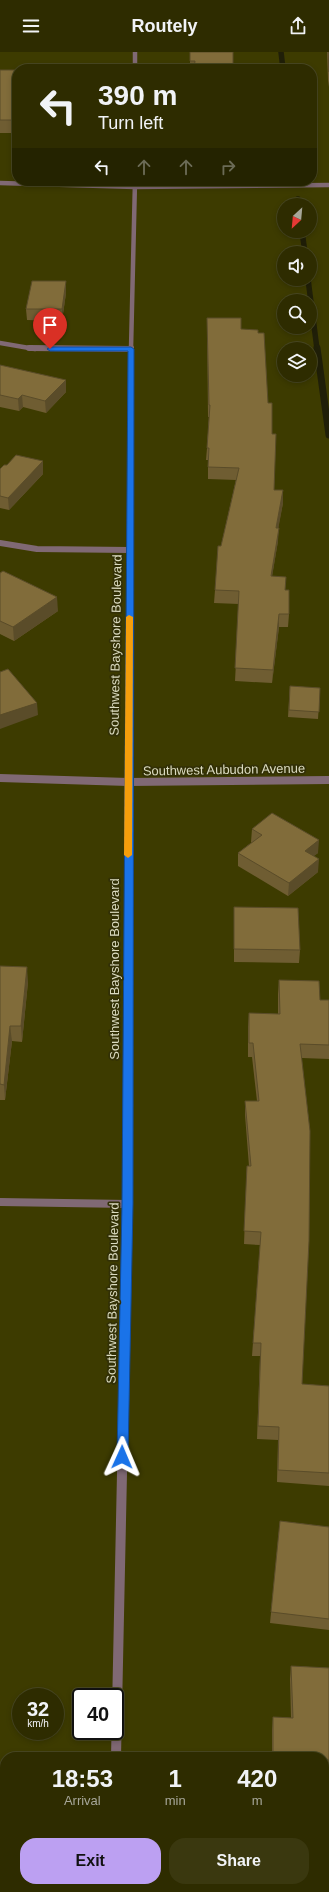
<!DOCTYPE html>
<style>
body{margin:0;font-family:Arial,sans-serif;background:#3a380f;color:#f1f3f6;height:100vh;display:flex;flex-direction:column;font-size:15px;white-space:nowrap}
*{box-sizing:border-box;margin:0}
p{font-size:13px;color:#a7a799}
.icon{flex:none;width:22px;height:22px;fill:none;stroke:currentColor;stroke-width:2;stroke-linecap:round;stroke-linejoin:round}
.map{position:relative;flex:1;overflow:hidden}
.drawer{position:absolute;left:0px;top:1700px;width:329px;height:140px;display:flex;flex-direction:column;background:#2e2c00;border-radius:16px 16px 0 0;box-shadow:0 2px 6px #0003,0 0 0 1px #494822}
.drawer>*{flex:none}
.top-card{position:absolute;left:12px;top:12px;width:305px;height:122px;border-radius:16px;box-shadow:0 2px 6px #0003,0 0 0 1px #494822;background:#2e2c00;color:#f1f3f6;overflow:hidden}
.needle{width:26px;rotate:206deg}
.fabs{position:absolute;left:277px;top:146px;display:grid;gap:8px}
.fabs a{display:grid;place-items:center;width:40px;height:40px;border-radius:50%;background:#2e2c00;box-shadow:0 2px 6px #0003,0 0 0 1px #494822;font-size:20px}
.speed{position:absolute;left:12px;top:1636px;display:flex;gap:8px;font-size:20px;font-weight:700;text-align:center}
.speed>*{display:grid;place-content:center;width:52px;height:52px;border-radius:50%;background:#2e2c00;box-shadow:0 2px 6px #0003,0 0 0 1px #494822;line-height:1}
.speed small{font-size:10px;font-weight:400}
.speed .limit{border:2px solid #111;border-radius:6px;background:#fff;color:#111}
.pin{position:absolute;display:grid;place-items:center;width:34px;height:34px;color:#fff;margin:-41px -17px;border-radius:50% 50% 50% 0;rotate:-45deg;box-shadow:0 0 4px #0007}
.pin .icon{rotate:45deg}
.me{position:absolute;width:44px;margin:-22px;rotate:1deg;stroke-linejoin:round;filter:drop-shadow(0 0 3px #0008)}
.turn{display:flex;align-items:center;gap:14px;height:84px;padding:0 20px;font-size:18px}
.turn .icon{width:52px;height:52px;stroke-width:2.5}
.turn b{display:block;font-size:28px;line-height:34px}
.lanes{display:flex;align-items:center;height:38px;padding:0 20px;background:#0003;justify-content:center;gap:20px;direction:ltr}
.lanes .off{opacity:.35}
.eta{display:flex;justify-content:space-evenly;align-items:center;height:68px;text-align:center}
.eta b{font-size:24px;font-weight:700;line-height:28px}
.button{display:flex;gap:8px;margin-top:auto;padding:8px 20px}
.button a{flex:1;height:46px;border-radius:16px;background:#bca0f2;color:#111;font-size:16px;font-weight:700;line-height:46px;text-align:center}
.button a+a{background:#3a380f;color:#f1f3f6}
header{display:flex;justify-content:space-between;align-items:center;height:52px;padding:0 20px;background:#2e2c00;font-size:18px;font-weight:700}
.map>svg:first-child{display:block}
</style>
<header><svg class="icon" aria-label="menu" viewBox="0 0 24 24"><path d="M4 6h16M4 12h16M4 18h16"/></svg>Routely<svg class="icon" aria-label="share" viewBox="0 0 24 24"><path d="M12 15V3M7 8l5-5 5 5M5 13v7h14v-7"/></svg></header>
<div class="map">
<svg width="329" height="1840" viewBox="0 0 329 1840">
<rect width="100%" height="100%" fill="#3d3b00"/>
<g fill="none" stroke-linecap="round" stroke-linejoin="round">
<g stroke="#201f08" stroke-width="5.5">
<polyline points="281,0 283,17"/>
<polyline points="298,147 299,153"/>
<polyline points="302,179 305,201"/>
<polyline points="308,227 317,297"/>
</g>
<polyline stroke="#201f08" stroke-width="7" points="317,296 329,383"/>
<g stroke="#806974" stroke-width="4.5">
<polyline points="0,131 135,135 329,133"/>
<polyline points="0,291 35,297"/>
</g>
<g stroke="#806974" stroke-width="6">
<polyline points="29,296 131,297"/>
<polyline points="0,491 37,497 130,498"/>
</g>
<g stroke="#806974" stroke-width="8">
<polyline points="0,726 128,730 329,728"/>
<polyline points="0,1150 128,1152"/>
</g>
<polyline stroke="#806974" stroke-width="10" points="0,1745 5,1746"/>
<g stroke="#806974" stroke-width="4.5">
<polyline points="135,0 135,17"/>
<polyline points="131,297 135,129"/>
</g>
<polyline stroke="#806974" stroke-width="6" points="130,683 131,296"/>
<polyline stroke="#806974" stroke-width="8" points="127,1186 130,682"/>
<g stroke="#806974" stroke-width="10">
<polyline points="116,1705 127,1185"/>
<polyline points="115,1835 115,1840"/>
</g>
</g>
<g fill="#6f5d32">
<polygon points="190,0 233,16 237,17 190,17"/>
<polygon points="327,0 329,0 329,35 328,28"/>
<rect x="0" y="18" width="17" height="63"/>
<polygon points="66,229 66,241 62,269 27,268 26,257"/>
<polygon points="207,266 241,277 258,281 268,351 272,382 274,438 283,451 278,476 278,489 272,524 285,538 289,562 288,575 279,575 272,631 235,629 239,552 214,551 215,538 221,494 236,428 208,427 208,408 206,408 207,396 209,365 208,365"/>
<polygon points="0,313 66,340 46,361 23,355 19,359 0,355"/>
<polygon points="0,417 43,422 9,458 0,456"/>
<polygon points="0,521 58,559 14,589 0,582"/>
<polygon points="290,634 320,636 318,667 288,665"/>
<polygon points="252,777 318,801 313,804 318,820 288,844 238,814 238,801 252,790 251,790"/>
<polygon points="234,855 300,898 299,911 234,910"/>
<polygon points="0,914 28,930 22,990 12,989 5,1048 0,1048"/>
<polygon points="279,928 320,948 329,948 329,1007 302,1006 302,1332 329,1334 329,1434 277,1430 278,1388 257,1387 260,1304 252,1304 260,1193 244,1192 247,1114 249,1114 245,1063 245,1049 257,1049 252,1005 248,1005 248,975 249,961 278,962 278,942"/>
<polygon points="280,1469 329,1475 329,1578 270,1571"/>
<polygon points="291,1614 329,1616 329,1720 324,1720 324,1705 272,1705 272,1678 273,1665 291,1666 290,1627"/>
<polygon points="282,1835 324,1835 329,1840 282,1840"/>
</g>
<g fill="#5a4c29">
<polygon points="66,229 66,241 62,269 62,257"/>
<polygon points="66,328 66,340 46,361 45,349"/>
<polygon points="22,343 23,355 19,359 18,347"/>
<polygon points="43,409 43,422 9,458 8,446"/>
<polygon points="283,438 283,451 276,489 276,476"/>
<polygon points="279,476 278,489 270,537 271,524"/>
<polygon points="57,545 58,559 14,589 13,575"/>
<polygon points="279,562 279,575 272,631 273,618"/>
<polygon points="37,651 38,663 0,677 0,663"/>
<polygon points="319,788 318,801 304,812 305,799"/>
<polygon points="319,807 318,820 288,844 289,831"/>
<polygon points="27,915 28,930 22,990 21,974"/>
<polygon points="10,974 12,989 5,1048 4,1033"/>
</g>
<g fill="#816c3a" stroke="#5a4c29">
<polygon points="190,0 233,0 233,16 237,16 237,17 194,17 195,9 190,9"/>
<polygon points="328,0 329,0 329,20 329,18"/>
<rect x="0" y="18" width="17" height="50"/>
<polygon points="32,229 66,229 62,257 26,257"/>
<polygon points="207,266 241,266 241,277 258,278 258,281 264,281 268,351 272,351 272,382 276,382 274,438 283,438 276,476 279,476 271,524 286,525 285,538 289,538 289,562 279,562 273,618 235,616 239,539 215,538 218,494 221,494 239,416 208,415 209,396 207,396 210,353 209,353"/>
<polygon points="0,313 66,328 45,349 22,343 18,347 0,343"/>
<polygon points="16,403 43,409 8,446 0,444 0,417 4,413 7,413"/>
<polygon points="3,519 57,545 13,575 0,569 0,521"/>
<polygon points="8,617 37,651 0,663 0,620"/>
<polygon points="290,634 320,636 319,660 289,658"/>
<polygon points="272,761 319,788 305,799 319,807 289,831 238,801 262,783 252,777"/>
<polygon points="234,855 298,856 300,898 234,897"/>
<polygon points="0,914 27,915 21,974 10,974 4,1033 0,1032"/>
<polygon points="279,928 319,929 320,948 329,948 329,993 300,992 310,1079 309,1189 302,1332 329,1334 329,1421 278,1418 279,1375 258,1374 261,1291 253,1291 261,1180 244,1179 247,1114 251,1114 245,1049 259,1049 253,991 249,991 249,961 280,962"/>
<polygon points="280,1469 329,1475 329,1567 271,1560"/>
<polygon points="291,1614 329,1616 329,1708 324,1708 324,1705 273,1705 273,1665 293,1666"/>
<polygon points="324,1765 329,1765 329,1840 283,1840 283,1835 324,1835"/>
</g>
<polygon fill="#1a73e8" stroke="#114b97" points="131,295 134,297 133,1152 128,1405 126,1408 122,1410 118,1408 117,1405 122,1152 128,299 50,299 47,297 50,295"/>
<polygon fill="#f59e0b" points="129,563 133,565 132,803 128,806 124,803 126,565"/>
<g text-anchor="middle" stroke-width="3.5" stroke-linejoin="round" paint-order="stroke">
<g font-size="13" fill="#dbdbc0" stroke="#323006">
<text transform="translate(115 593) rotate(-89)" y="5">Southwest Bayshore Boulevard</text>
<text transform="translate(224 717) rotate(-1)" y="5">Southwest Aubudon Avenue</text>
<text transform="translate(114 917) rotate(-90)" y="5">Southwest Bayshore Boulevard</text>
<text transform="translate(112 1241) rotate(-89)" y="5">Southwest Bayshore Boulevard</text>
</g>
</g>
</svg>
<div class="fabs">
<a><svg class="needle" viewBox="-14 -14 28 28"><path d="M0-13l5 13h-10z" fill="#e53935"/><path d="M0 13l5-13h-10z" fill="#a7a799"/></svg></a>
<a><svg class="icon" aria-label="sound" viewBox="0 0 24 24"><path d="M4 9h4l5-4v14l-5-4H4zM17 9q2 3 0 6"/></svg></a>
<a><svg class="icon" aria-label="search" viewBox="0 0 24 24"><circle cx="10" cy="10" r="6"/><path d="M15 15l6 6"/></svg></a>
<a><svg class="icon" aria-label="layers" viewBox="0 0 24 24"><path d="M12 4l9 5-9 5-9-5zM3 14l9 5 9-5"/></svg></a>
</div>
<div class="speed"><div>32<small>km/h</small></div><div class="limit">40</div></div>
<div class="pin" style="left:50px;top:297px;background:#d93025"><svg class="icon" aria-label="arrive" viewBox="0 0 24 24"><path d="M6 21V4h12l-3 4 3 4H6"/></svg></div>
<svg class="me" style="left:122px;top:1405px" viewBox="-20 -20 40 40"><path d="M0-17L14 15 0 8-14 15z" fill="#1a73e8" stroke="#fff" stroke-width="4"/></svg>
<div class="top-card">
<div class="turn"><svg class="icon" aria-label="left" viewBox="0 0 24 24"><path d="M17 20v-9H6M10 6l-5 5 5 5"/></svg><div><b>390 m</b>Turn left</div></div>
<div class="lanes"><svg class="icon" aria-label="left" viewBox="0 0 24 24"><path d="M17 20v-9H6M10 6l-5 5 5 5"/></svg><svg class="icon off" aria-label="ahead" viewBox="0 0 24 24"><path d="M12 20V5M6 11l6-6 6 6"/></svg><svg class="icon off" aria-label="ahead" viewBox="0 0 24 24"><path d="M12 20V5M6 11l6-6 6 6"/></svg><svg class="icon off" aria-label="right" viewBox="0 0 24 24"><path d="M7 20v-9h11M14 6l5 5-5 5"/></svg></div>
</div>
<section class="drawer">
<div class="eta">
<div><b>18:53</b><p>Arrival</p></div>
<div><b>1</b><p>min</p></div>
<div><b>420</b><p>m</p></div>
</div>
<div class="button"><a>Exit</a><a>Share</a></div>
</section>
</div>
